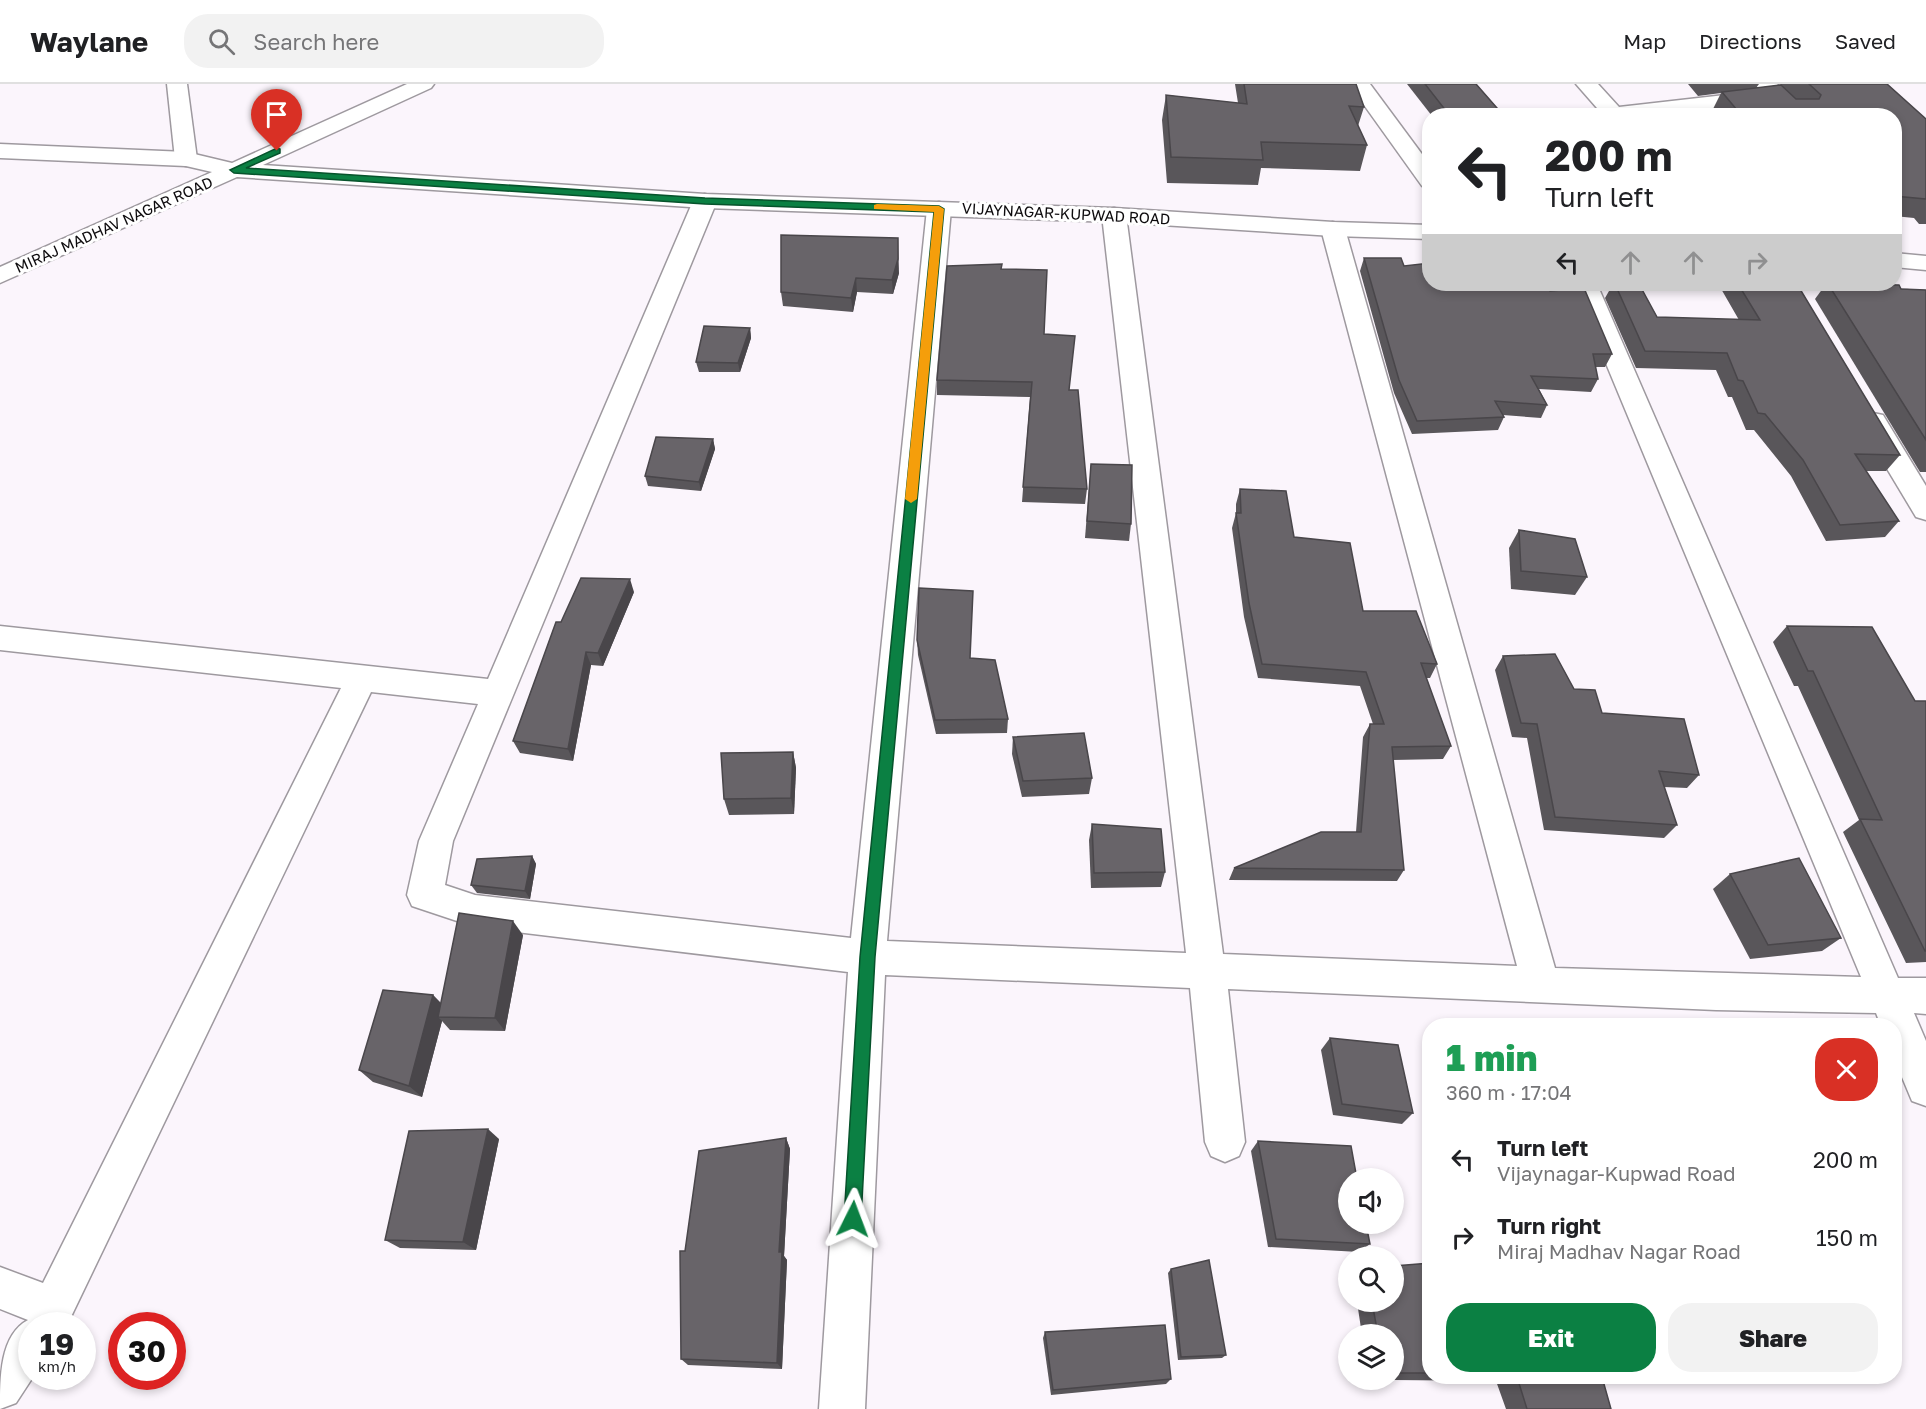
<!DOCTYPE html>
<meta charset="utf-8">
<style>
body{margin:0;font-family:"Golos Text",sans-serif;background:#f2f2f2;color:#202124;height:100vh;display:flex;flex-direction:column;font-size:22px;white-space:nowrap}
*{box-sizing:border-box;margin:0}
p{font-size:20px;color:#757577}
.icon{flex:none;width:33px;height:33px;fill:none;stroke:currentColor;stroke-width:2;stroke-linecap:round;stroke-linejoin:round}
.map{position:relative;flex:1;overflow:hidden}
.panel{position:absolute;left:1422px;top:934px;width:480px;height:366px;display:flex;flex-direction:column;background:#fff;border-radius:24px;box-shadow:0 3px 9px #0003}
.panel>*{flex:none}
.guide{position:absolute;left:1422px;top:24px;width:480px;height:183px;border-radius:24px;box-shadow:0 3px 9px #0003;background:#fff;color:#202124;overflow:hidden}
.buttons{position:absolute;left:1338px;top:1084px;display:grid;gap:12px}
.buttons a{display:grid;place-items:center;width:66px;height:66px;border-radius:50%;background:#fff;box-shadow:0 3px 9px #0003;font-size:30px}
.speed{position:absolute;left:18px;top:1228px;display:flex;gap:12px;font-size:30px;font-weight:700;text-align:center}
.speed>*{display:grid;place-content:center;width:78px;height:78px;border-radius:50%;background:#fff;box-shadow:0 3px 9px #0003;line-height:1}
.speed small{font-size:15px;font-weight:400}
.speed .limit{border:9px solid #d22;background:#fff;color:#111}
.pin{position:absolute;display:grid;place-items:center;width:51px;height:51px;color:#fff;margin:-62px -26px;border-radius:50% 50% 50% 0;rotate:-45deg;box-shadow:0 0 6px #0007}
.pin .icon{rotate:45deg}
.me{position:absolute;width:66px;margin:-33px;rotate:3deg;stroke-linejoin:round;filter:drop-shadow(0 0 4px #0008)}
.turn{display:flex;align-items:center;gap:21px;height:126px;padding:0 24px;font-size:27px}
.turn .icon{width:78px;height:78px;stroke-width:2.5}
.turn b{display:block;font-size:42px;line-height:51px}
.lanes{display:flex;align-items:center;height:57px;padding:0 24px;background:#0003;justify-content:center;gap:30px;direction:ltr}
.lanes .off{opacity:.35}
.round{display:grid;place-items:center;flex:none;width:63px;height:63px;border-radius:24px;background:#f2f2f2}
.overview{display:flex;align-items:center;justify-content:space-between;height:102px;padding:0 24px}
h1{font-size:36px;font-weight:800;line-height:45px;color:#1e9e55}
.action{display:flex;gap:12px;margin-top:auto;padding:12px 24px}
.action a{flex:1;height:69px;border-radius:24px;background:#0b8043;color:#fff;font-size:24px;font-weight:800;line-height:69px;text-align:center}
.action a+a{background:#f2f2f2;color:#202124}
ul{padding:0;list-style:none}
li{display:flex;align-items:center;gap:18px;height:78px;padding:0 24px}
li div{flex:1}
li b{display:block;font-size:22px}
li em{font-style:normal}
header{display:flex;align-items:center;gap:36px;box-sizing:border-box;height:84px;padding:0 30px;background:#fff;border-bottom:2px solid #e0e0e0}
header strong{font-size:28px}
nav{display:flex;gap:33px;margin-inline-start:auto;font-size:21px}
.search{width:420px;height:54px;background:#f2f2f2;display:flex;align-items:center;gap:15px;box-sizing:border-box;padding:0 21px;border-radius:24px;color:#757577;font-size:22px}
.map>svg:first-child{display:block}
</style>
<header>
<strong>Waylane</strong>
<div class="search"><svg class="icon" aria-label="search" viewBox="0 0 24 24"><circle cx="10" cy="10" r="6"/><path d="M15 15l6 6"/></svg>Search here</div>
<nav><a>Map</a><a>Directions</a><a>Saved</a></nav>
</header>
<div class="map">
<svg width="1926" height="1325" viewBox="0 0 1926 1325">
<rect width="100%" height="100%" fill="#fbf5fc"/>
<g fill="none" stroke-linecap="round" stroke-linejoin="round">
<defs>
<g id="minor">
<polygon points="167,0 187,0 197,75 194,80 186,82 178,80 175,75"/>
<polygon points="1349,0 1370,0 1430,81 1430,104 1422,102"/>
<polygon points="1576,0 1598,0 1619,23 1760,7 1755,0 1777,0 1787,11 1783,15 1776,17 1656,32 1604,32"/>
<path d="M705,110L713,112L717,117L453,757L445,801L475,811L851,854L927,125L931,120L939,118L947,120L951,125L887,857L1186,869L1102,131L1106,126L1114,124L1122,126L1126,131L1223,870L1517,882L1321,145L1325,140L1333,138L1341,140L1345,145L1555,884L1861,893L1573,200H1597L1898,894H1926V930L1914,929L1926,957V1022L1912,1017L1894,974V942H1881L1876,929L1716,926L1228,905L1245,1058L1239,1072L1225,1078L1211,1072L1205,1058L1190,904L885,891L865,1325H819L848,888L475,843L412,822L407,811L419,757L478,620L371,608L68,1239L62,1242H32L33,1293L16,1319L0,1325C0,1293 0,1251 28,1236L0,1225V1183L43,1199L341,604L0,566V542L488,595L693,117L697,112Z"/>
<polygon points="1873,329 1883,331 1926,402 1926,436 1916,433 1859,338 1863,331"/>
</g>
<g id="tertiary">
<polygon points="407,0 434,0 431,4 263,81 705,110 1114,124 1333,138 1430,141 1430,155 1333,152 1114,138 705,124 237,93 0,199 0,183 212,88 186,82 0,74 0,60 186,68 232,79"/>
<polygon points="1894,169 1926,172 1926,186 1894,183"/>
</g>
</defs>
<use href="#minor" stroke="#9e999f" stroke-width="3"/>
<use href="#tertiary" stroke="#9e999f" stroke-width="3"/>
<use href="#minor" fill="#fff" fill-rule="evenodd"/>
<use href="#tertiary" fill="#fff" fill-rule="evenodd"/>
</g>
<g fill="#59565a">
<polygon points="1235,0 1356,0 1364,23 1358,42 1367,61 1360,87 1261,84 1258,101 1167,99 1162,36 1166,11 1238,19"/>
<polygon points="1407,0 1476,0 1504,32 1432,32"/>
<polygon points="1688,0 1759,0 1756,4 1781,1 1779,0 1887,0 1926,35 1926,140 1919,140 1914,134 1894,132 1894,32 1715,32 1712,27 1721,9 1698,12"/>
<polygon points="781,151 899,189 893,210 857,208 853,228 783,222 781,208"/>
<polygon points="1364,174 1404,182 1430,200 1550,207 1612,270 1605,283 1595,283 1598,295 1591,308 1539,305 1547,321 1541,334 1503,331 1504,333 1498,346 1412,350 1394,309 1360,187"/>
<polygon points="1002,185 1044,250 1069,306 1087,405 1085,420 1022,418 1030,313 937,311 937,296"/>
<polygon points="1613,200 1639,200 1657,233 1739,236 1720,203 1722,200 1797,200 1900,371 1886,387 1866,387 1899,437 1885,453 1826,457 1791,392 1754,346 1746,346 1732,313 1728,313 1716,286 1636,284 1605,214"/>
<polygon points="1826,200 1926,206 1926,388 1920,388 1815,215"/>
<polygon points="750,244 751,254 740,288 699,288 696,278"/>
<polygon points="713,355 715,365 701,407 648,402 645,392"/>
<polygon points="1091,380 1131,440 1129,457 1085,454"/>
<polygon points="1240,405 1294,453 1363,527 1437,580 1430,594 1426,594 1451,662 1443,675 1393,676 1404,786 1397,797 1229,796 1234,784 1356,748 1363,653 1370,640 1373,640 1360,602 1258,594 1244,533 1232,444 1236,429 1236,420"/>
<polygon points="1519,446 1587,493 1575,511 1511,505 1509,464"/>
<polygon points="634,508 603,582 591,581 573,677 520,669 513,657 561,538"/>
<polygon points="1787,542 1915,617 1926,617 1926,878 1906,879 1843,748 1859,736 1798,602 1794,602 1773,558"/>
<polygon points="917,556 971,574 1008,635 1007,649 936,650 918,571"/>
<polygon points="1503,572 1574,605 1602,629 1699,691 1687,704 1664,703 1677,741 1664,754 1544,746 1527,654 1512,653 1495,586"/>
<polygon points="1013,653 1092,694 1089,710 1022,713 1012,670"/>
<polygon points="793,668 796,684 794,730 729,731 724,715"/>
<polygon points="1092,740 1165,788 1161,803 1091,804 1089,756"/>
<polygon points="532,772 536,780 530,815 477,809 471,801"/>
<polygon points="1730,790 1841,854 1822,867 1750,875 1713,805"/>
<polygon points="523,851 505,947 450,946 442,937 422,1013 373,998 359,986 433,911 441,919"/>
<polygon points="1330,954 1413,1029 1402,1040 1333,1031 1321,966"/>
<polygon points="786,1054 790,1065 784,1172 787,1176 782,1285 688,1281 681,1275 685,1167"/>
<polygon points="499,1055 476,1166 400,1164 385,1156"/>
<polygon points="1258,1057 1370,1160 1359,1168 1268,1163 1251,1067"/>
<polygon points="1430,1179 1430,1293 1602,1293 1611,1325 1506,1325 1496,1297 1394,1296 1394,1251 1362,1251 1357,1218 1394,1218"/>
<polygon points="1171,1185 1226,1271 1222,1274 1178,1276 1168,1189"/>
<polygon points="1045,1248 1171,1295 1166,1300 1051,1311 1043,1254"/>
</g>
<g fill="#49464a">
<polygon points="898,154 899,189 893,210 892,196"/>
<polygon points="856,194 857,208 853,228 851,214"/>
<polygon points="750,244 751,254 740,288 738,279"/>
<polygon points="713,355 715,365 701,407 699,398"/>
<polygon points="630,495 634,508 603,582 598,569"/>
<polygon points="586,568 591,581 573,677 568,665"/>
<polygon points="793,668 796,684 794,730 791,714"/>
<polygon points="532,772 536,780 530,815 525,807"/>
<polygon points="513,837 523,851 505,947 495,934"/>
<polygon points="433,911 445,924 438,933 442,937 422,1013 409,1002"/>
<polygon points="488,1045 499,1055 476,1166 463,1158"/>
<polygon points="786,1054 790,1065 784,1172 787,1176 782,1285 777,1279 779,1168"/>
</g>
<g fill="#686469" stroke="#49464a" stroke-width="1.5">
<polygon points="1244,0 1356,0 1364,23 1349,22 1367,61 1261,58 1263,76 1171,73 1166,11 1247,20"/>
<polygon points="1425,0 1476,0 1504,32 1450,32"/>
<polygon points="1809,0 1887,0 1926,35 1926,115 1894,112 1894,32 1742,32 1722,8 1781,1 1796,15 1819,15 1821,11"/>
<polygon points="781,151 898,154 898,175 892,196 856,194 851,214 781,208"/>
<polygon points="1364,174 1401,174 1404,182 1430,179 1430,200 1547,200 1550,207 1584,204 1612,270 1593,270 1598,295 1531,292 1547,321 1495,317 1504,333 1417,337 1399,296"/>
<polygon points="1002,180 1001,185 1047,186 1044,250 1075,252 1069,306 1078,306 1087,405 1023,403 1032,298 937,296 947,182"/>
<polygon points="1615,200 1639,200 1657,233 1760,236 1738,200 1797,200 1900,371 1855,370 1899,437 1840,441 1803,376 1765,330 1758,329 1743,297 1738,296 1727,269 1645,267"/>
<polygon points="1828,200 1899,201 1901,205 1926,206 1926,356"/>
<polygon points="704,242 750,244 738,279 696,278"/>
<polygon points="656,353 713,355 699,398 645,392"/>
<polygon points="1091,380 1132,381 1131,440 1087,437"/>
<polygon points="1240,405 1286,407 1294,453 1350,459 1363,527 1416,527 1437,580 1421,579 1451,662 1392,663 1404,786 1234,784 1321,748 1361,748 1370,640 1384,640 1366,588 1262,580 1249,519 1236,429 1241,429"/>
<polygon points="1519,446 1575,455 1587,493 1521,487"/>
<polygon points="581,494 630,495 598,569 586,568 568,665 513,657 556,538 561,538"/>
<polygon points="919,504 973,507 970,574 995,576 1008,635 935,636 917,556"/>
<polygon points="1787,542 1872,543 1915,617 1926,617 1926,867 1925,867 1860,735 1882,736 1813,587 1808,587"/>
<polygon points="1555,570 1574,605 1595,606 1602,629 1684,635 1699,691 1659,687 1677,741 1555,733 1537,640 1521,639 1503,572"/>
<polygon points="1084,649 1092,694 1023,697 1013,653"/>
<polygon points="793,668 791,714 724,715 721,669"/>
<polygon points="1092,740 1161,745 1165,788 1094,789"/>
<polygon points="532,772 525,807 471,801 477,775"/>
<polygon points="1799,774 1841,854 1768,861 1730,790"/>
<polygon points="459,829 513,837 495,934 438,933"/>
<polygon points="383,906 433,911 409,1002 359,986"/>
<polygon points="1330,954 1398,961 1413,1029 1342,1020"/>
<polygon points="488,1045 463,1158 385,1156 409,1047"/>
<polygon points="786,1054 779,1168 782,1168 777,1279 681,1275 680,1167 685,1167 699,1067"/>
<polygon points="1258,1057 1351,1062 1357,1095 1348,1095 1348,1140 1366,1140 1370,1160 1276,1155"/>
<polygon points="1209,1176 1226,1271 1181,1273 1171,1185"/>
<polygon points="1430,1179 1430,1289 1394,1289 1394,1251 1378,1251 1372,1218 1394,1218 1394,1182"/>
<polygon points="1165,1241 1171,1295 1053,1306 1045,1248"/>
<polygon points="1517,1293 1602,1293 1611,1325 1527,1325"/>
</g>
<polygon fill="#0b8043" stroke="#07532c" stroke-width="1.5" points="277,64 280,65 280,69 246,84 705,114 939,122 944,125 875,873 861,1135 859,1141 853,1143 847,1141 844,1135 860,873 934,128 705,120 234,89 230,86"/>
<polygon fill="#f59e0b" points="877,120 939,122 944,125 917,415 911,419 905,415 934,128 874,125 874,121"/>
<g text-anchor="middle" stroke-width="6" stroke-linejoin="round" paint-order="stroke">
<g font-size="15" fill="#0d0b0d" stroke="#fff">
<text transform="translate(1066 130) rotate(3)" y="5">VIJAYNAGAR-KUPWAD ROAD</text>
<text transform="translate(114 141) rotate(-24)" y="5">MIRAJ MADHAV NAGAR ROAD</text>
</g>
</g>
</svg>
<div class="buttons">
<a><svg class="icon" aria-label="sound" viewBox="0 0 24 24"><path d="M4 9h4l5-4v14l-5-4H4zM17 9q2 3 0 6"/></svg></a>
<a><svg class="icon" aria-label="search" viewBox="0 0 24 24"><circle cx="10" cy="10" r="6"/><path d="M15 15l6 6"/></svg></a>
<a><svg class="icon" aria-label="layers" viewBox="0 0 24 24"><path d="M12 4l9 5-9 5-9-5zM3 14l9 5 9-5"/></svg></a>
</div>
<div class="speed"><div>19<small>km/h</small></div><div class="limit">30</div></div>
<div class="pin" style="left:277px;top:67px;background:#d93025"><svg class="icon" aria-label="arrive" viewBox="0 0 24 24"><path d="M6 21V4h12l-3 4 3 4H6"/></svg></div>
<svg class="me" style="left:853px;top:1135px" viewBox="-20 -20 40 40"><path d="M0-17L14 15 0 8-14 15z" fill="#0b8043" stroke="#fff" stroke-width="4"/></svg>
<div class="guide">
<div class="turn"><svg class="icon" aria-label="left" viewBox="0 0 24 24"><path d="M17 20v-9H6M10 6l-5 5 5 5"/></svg><div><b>200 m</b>Turn left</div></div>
<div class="lanes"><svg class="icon" aria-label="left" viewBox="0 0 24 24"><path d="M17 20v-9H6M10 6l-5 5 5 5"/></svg><svg class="icon off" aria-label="ahead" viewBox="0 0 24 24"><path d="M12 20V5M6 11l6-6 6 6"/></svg><svg class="icon off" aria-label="ahead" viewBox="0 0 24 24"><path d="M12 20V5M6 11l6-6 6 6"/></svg><svg class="icon off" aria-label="right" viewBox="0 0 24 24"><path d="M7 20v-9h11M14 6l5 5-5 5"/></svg></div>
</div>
<section class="panel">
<div class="overview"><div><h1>1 min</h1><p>360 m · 17:04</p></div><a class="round" style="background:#d93025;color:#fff"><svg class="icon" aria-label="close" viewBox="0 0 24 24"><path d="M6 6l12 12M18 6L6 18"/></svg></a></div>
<ul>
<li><svg class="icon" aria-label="left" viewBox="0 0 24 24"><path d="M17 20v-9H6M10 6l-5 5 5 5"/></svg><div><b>Turn left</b><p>Vijaynagar-Kupwad Road</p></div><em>200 m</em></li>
<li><svg class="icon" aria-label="right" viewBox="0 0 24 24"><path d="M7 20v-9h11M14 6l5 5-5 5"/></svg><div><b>Turn right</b><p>Miraj Madhav Nagar Road</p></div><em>150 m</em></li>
</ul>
<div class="action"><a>Exit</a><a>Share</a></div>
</section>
</div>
